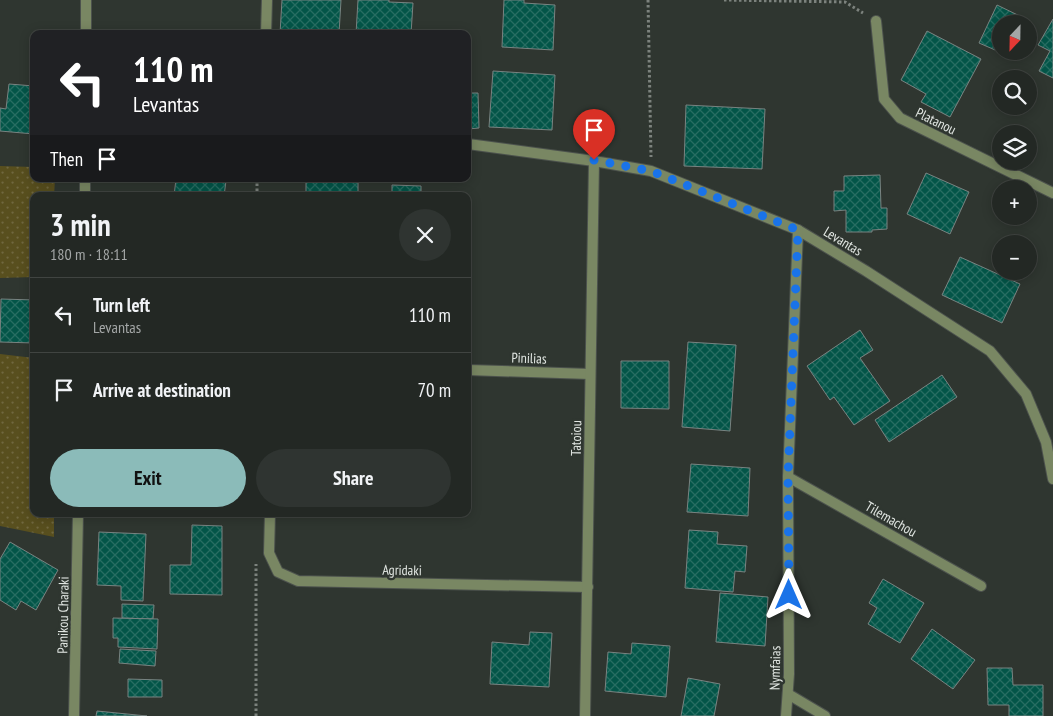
<!DOCTYPE html>
<meta charset="utf-8">
<style>
body{margin:0;font-family:"PT Sans Narrow",sans-serif;background:#2f3431;color:#f1f3f6;height:100vh;display:flex;flex-direction:column;font-size:19px;white-space:nowrap}
*{box-sizing:border-box;margin:0}
p{font-size:16px;color:#a3a6a6}
.icon{flex:none;width:28px;height:28px;fill:none;stroke:currentColor;stroke-width:2;stroke-linecap:round;stroke-linejoin:round}
.map{position:relative;flex:1;overflow:hidden}
.details{position:absolute;left:30px;top:192px;width:441px;height:325px;display:flex;flex-direction:column;background:#232824;border-radius:10px;box-shadow:0 2px 12px #0003,0 0 0 1px #404441}
.details>*{flex:none}
.guide{position:absolute;left:30px;top:30px;width:441px;height:152px;border-radius:10px;box-shadow:0 2px 12px #0003,0 0 0 1px #404441;background:#202124;color:#fff;overflow:hidden}
.needle{width:32px;rotate:202deg}
.fabs{position:absolute;left:992px;top:15px;display:grid;gap:10px}
.fabs a{display:grid;place-items:center;width:45px;height:45px;border-radius:50%;background:#232824;box-shadow:0 2px 12px #0003,0 0 0 1px #404441;font-size:25px}
.pin{position:absolute;display:grid;place-items:center;width:42px;height:42px;color:#fff;margin:-51px -21px;border-radius:50% 50% 50% 0;rotate:-45deg;box-shadow:0 0 5px #0007}
.pin .icon{rotate:45deg}
.me{position:absolute;width:55px;margin:-28px;rotate:0deg;stroke-linejoin:round;filter:drop-shadow(0 0 4px #0008)}
.turn{display:flex;align-items:center;gap:18px;height:105px;padding:0 20px;font-size:22px}
.turn .icon{width:65px;height:65px;stroke-width:2.5}
.turn b{display:block;font-size:35px;line-height:42px}
.then{display:flex;align-items:center;height:48px;padding:0 20px;background:#0003;gap:10px;font-size:19px}
.round{display:grid;place-items:center;flex:none;width:52px;height:52px;border-radius:26px;background:#2f3431}
.head{display:flex;align-items:center;justify-content:space-between;height:85px;padding:0 20px}
h1{font-size:30px;font-weight:800;line-height:38px}
.primary-button{display:flex;gap:10px;margin-top:auto;padding:10px 20px}
.primary-button a{flex:1;height:58px;border-radius:30px;background:#8bbbb9;color:#111;font-size:20px;font-weight:800;line-height:58px;text-align:center}
.primary-button a+a{background:#2f3431;color:#f1f3f6}
ul{padding:0;list-style:none}
li{display:flex;align-items:center;gap:15px;height:75px;padding:0 20px;border-top:1px solid #404441}
li div{flex:1}
li b{display:block;font-size:19px}
li em{font-style:normal}
.map>svg:first-child{display:block}
</style>
<div class="map">
<svg width="1053" height="716" viewBox="0 0 1053 716">
<defs>
<pattern id="grass-dots" width="8" height="8" patternUnits="userSpaceOnUse" patternTransform="scale(1.25)"><rect width="8" height="8" fill="#584f1e"/><path d="M2 2h.1M6 6h.1" fill="none" stroke="#70683f" stroke-width="1.8" stroke-linecap="round"/></pattern>
<pattern id="building-cross-hatch" width="8" height="8" patternUnits="userSpaceOnUse" patternTransform="scale(1.25)"><rect width="8" height="8" fill="#035548"/><path d="M0 0l8 8M0 8l8-8" fill="none" stroke="#276d62"/></pattern>
</defs>
<rect width="100%" height="100%" fill="#2f3630"/>
<g fill="url(#grass-dots)">
<polygon points="0,166 34,167 34,179 55,179 54,196 34,196 34,277 0,278"/>
<polygon points="0,354 34,358 34,514 54,514 54,537 0,526"/>
</g>
<g fill="url(#building-cross-hatch)" stroke="#798381">
<polygon points="282,0 341,0 339,34 280,34"/>
<polygon points="358,0 389,0 389,2 413,3 411,34 356,34"/>
<polygon points="504,0 524,0 524,3 555,5 553,50 502,47"/>
<polygon points="997,5 1026,19 1024,24 1001,24 1001,51 1011,51 1009,56 979,43"/>
<polygon points="1053,19 1053,78 1039,71 1050,51 1038,45"/>
<polygon points="927,31 981,59 950,117 921,102 926,94 901,80"/>
<polygon points="493,71 555,75 552,130 489,127"/>
<polygon points="9,84 34,86 34,134 0,131 0,108 6,109"/>
<polygon points="468,93 478,93 479,128 468,129"/>
<polygon points="686,105 765,109 762,169 684,166"/>
<polygon points="926,173 969,192 950,234 907,214"/>
<polygon points="880,175 881,208 887,208 887,229 872,230 872,232 846,232 846,210 834,211 834,191 844,191 844,176"/>
<polygon points="176,179 205,179 226,181 224,196 174,196"/>
<rect x="306" y="182" width="52" height="14"/>
<polygon points="392,185 421,186 421,196 373,196 373,192 392,192"/>
<polygon points="960,257 1020,284 1002,323 942,295"/>
<polygon points="1,299 34,300 34,343 0,342"/>
<polygon points="860,330 873,350 860,358 890,401 854,425 834,397 830,400 807,366"/>
<polygon points="688,342 736,345 730,431 682,427"/>
<polygon points="621,361 669,361 669,409 621,408"/>
<polygon points="942,375 957,397 889,442 875,420"/>
<polygon points="691,464 750,468 748,516 687,512"/>
<polygon points="192,525 222,526 222,595 170,594 170,565 191,565"/>
<polygon points="689,530 718,532 717,544 747,546 745,572 735,571 733,592 685,588"/>
<polygon points="99,532 146,534 143,601 121,600 121,586 97,585"/>
<polygon points="10,542 58,570 36,610 21,601 16,610 0,600 0,559"/>
<polygon points="883,579 924,603 900,643 868,624 877,608 869,603"/>
<polygon points="720,593 768,597 765,646 716,642"/>
<polygon points="122,604 154,605 153,619 122,618"/>
<polygon points="113,618 158,619 157,649 118,647 118,638 113,638"/>
<polygon points="932,629 975,660 953,689 911,659"/>
<polygon points="530,632 552,633 549,687 490,684 492,642 529,645"/>
<polygon points="632,643 670,646 666,697 605,691 608,652 631,654"/>
<polygon points="120,649 156,651 155,666 119,663"/>
<polygon points="987,668 1012,668 1013,685 1043,685 1043,716 1009,716 1009,705 988,705"/>
<polygon points="688,678 720,684 714,716 681,716"/>
<polygon points="128,679 162,680 162,697 128,697"/>
<polygon points="97,711 147,716 96,716"/>
</g>
<g fill="none" stroke-linecap="round" stroke-linejoin="round">
<defs>
<g id="street">
<polyline points="876,21 884,99 900,118 1053,193"/>
<polyline points="86,34 86,0"/>
<polyline points="266,34 267,0"/>
<polyline points="468,144 594,161 651,171 798,230 866,271 990,351 1026,394 1046,442 1053,479"/>
<polyline points="85,196 85,179"/>
<polyline points="468,370 590,374"/>
<polyline points="788,477 981,586"/>
<polyline points="270,514 269,553 278,572 298,581 588,587"/>
<polyline points="788,694 825,716"/>
<polyline points="74,716 78,514"/>
<polyline points="585,716 594,161"/>
<polyline points="786,716 789,674 788,477 798,230"/>
</g>
</defs>
<use href="#street" stroke="#4c524d" stroke-width="12"/>
<g stroke="#7c827d" stroke-width="3" stroke-dasharray="2.5 2.5" stroke-linecap="butt">
<polyline points="648,0 651,157"/>
<polyline points="724,0 845,2 863,13"/>
<polyline points="257,196 257,179"/>
<polyline points="256,716 256,564"/>
</g>
<use href="#street" stroke="#798763" stroke-width="10"/>
</g>
<g fill="none" stroke-linecap="round" stroke-linejoin="round">
<polyline stroke="#1a73e8" stroke-width="9" stroke-dasharray="0 16.2" points="594,160 651,171 798,230 788,477 789,595"/>
</g>
<g text-anchor="middle" stroke-width="5" stroke-linejoin="round" paint-order="stroke">
<g font-size="14" fill="#e2e7e3" stroke="#2f3630">
<text transform="translate(936 121) rotate(26)" y="5">Platanou</text>
<text transform="translate(843 241) rotate(31)" y="5">Levantas</text>
<text transform="translate(529 358) rotate(2)" y="5">Pinilias</text>
<text transform="translate(576 438) rotate(-89)" y="5">Tatoiou</text>
<text transform="translate(891 519) rotate(30)" y="5">Tilemachou</text>
<text transform="translate(402 570) rotate(1)" y="5">Agridaki</text>
<text transform="translate(63 615) rotate(-89)" y="5">Panikou Charaki</text>
<text transform="translate(775 668) rotate(-89)" y="5">Nymfaias</text>
</g>
</g>
</svg>
<div class="fabs">
<a><svg class="needle" viewBox="-14 -14 28 28"><path d="M0-13l5 13h-10z" fill="#e53935"/><path d="M0 13l5-13h-10z" fill="#a3a6a6"/></svg></a>
<a><svg class="icon" aria-label="search" viewBox="0 0 24 24"><circle cx="10" cy="10" r="6"/><path d="M15 15l6 6"/></svg></a>
<a><svg class="icon" aria-label="layers" viewBox="0 0 24 24"><path d="M12 4l9 5-9 5-9-5zM3 14l9 5 9-5"/></svg></a>
<a>+</a>
<a>−</a>
</div>
<div class="pin" style="left:594px;top:160px;background:#d93025"><svg class="icon" aria-label="arrive" viewBox="0 0 24 24"><path d="M6 21V4h12l-3 4 3 4H6"/></svg></div>
<svg class="me" style="left:789px;top:595px" viewBox="-20 -20 40 40"><path d="M0-17L14 15 0 8-14 15z" fill="#1a73e8" stroke="#fff" stroke-width="4"/></svg>
<div class="guide">
<div class="turn"><svg class="icon" aria-label="left" viewBox="0 0 24 24"><path d="M17 20v-9H6M10 6l-5 5 5 5"/></svg><div><b>110 m</b>Levantas</div></div>
<div class="then">Then<svg class="icon" aria-label="arrive" viewBox="0 0 24 24"><path d="M6 21V4h12l-3 4 3 4H6"/></svg></div>
</div>
<section class="details">
<div class="head"><div><h1>3 min</h1><p>180 m · 18:11</p></div><a class="round"><svg class="icon" aria-label="close" viewBox="0 0 24 24"><path d="M6 6l12 12M18 6L6 18"/></svg></a></div>
<ul>
<li><svg class="icon" aria-label="left" viewBox="0 0 24 24"><path d="M17 20v-9H6M10 6l-5 5 5 5"/></svg><div><b>Turn left</b><p>Levantas</p></div><em>110 m</em></li>
<li><svg class="icon" aria-label="arrive" viewBox="0 0 24 24"><path d="M6 21V4h12l-3 4 3 4H6"/></svg><div><b>Arrive at destination</b></div><em>70 m</em></li>
</ul>
<div class="primary-button"><a>Exit</a><a>Share</a></div>
</section>
</div>
